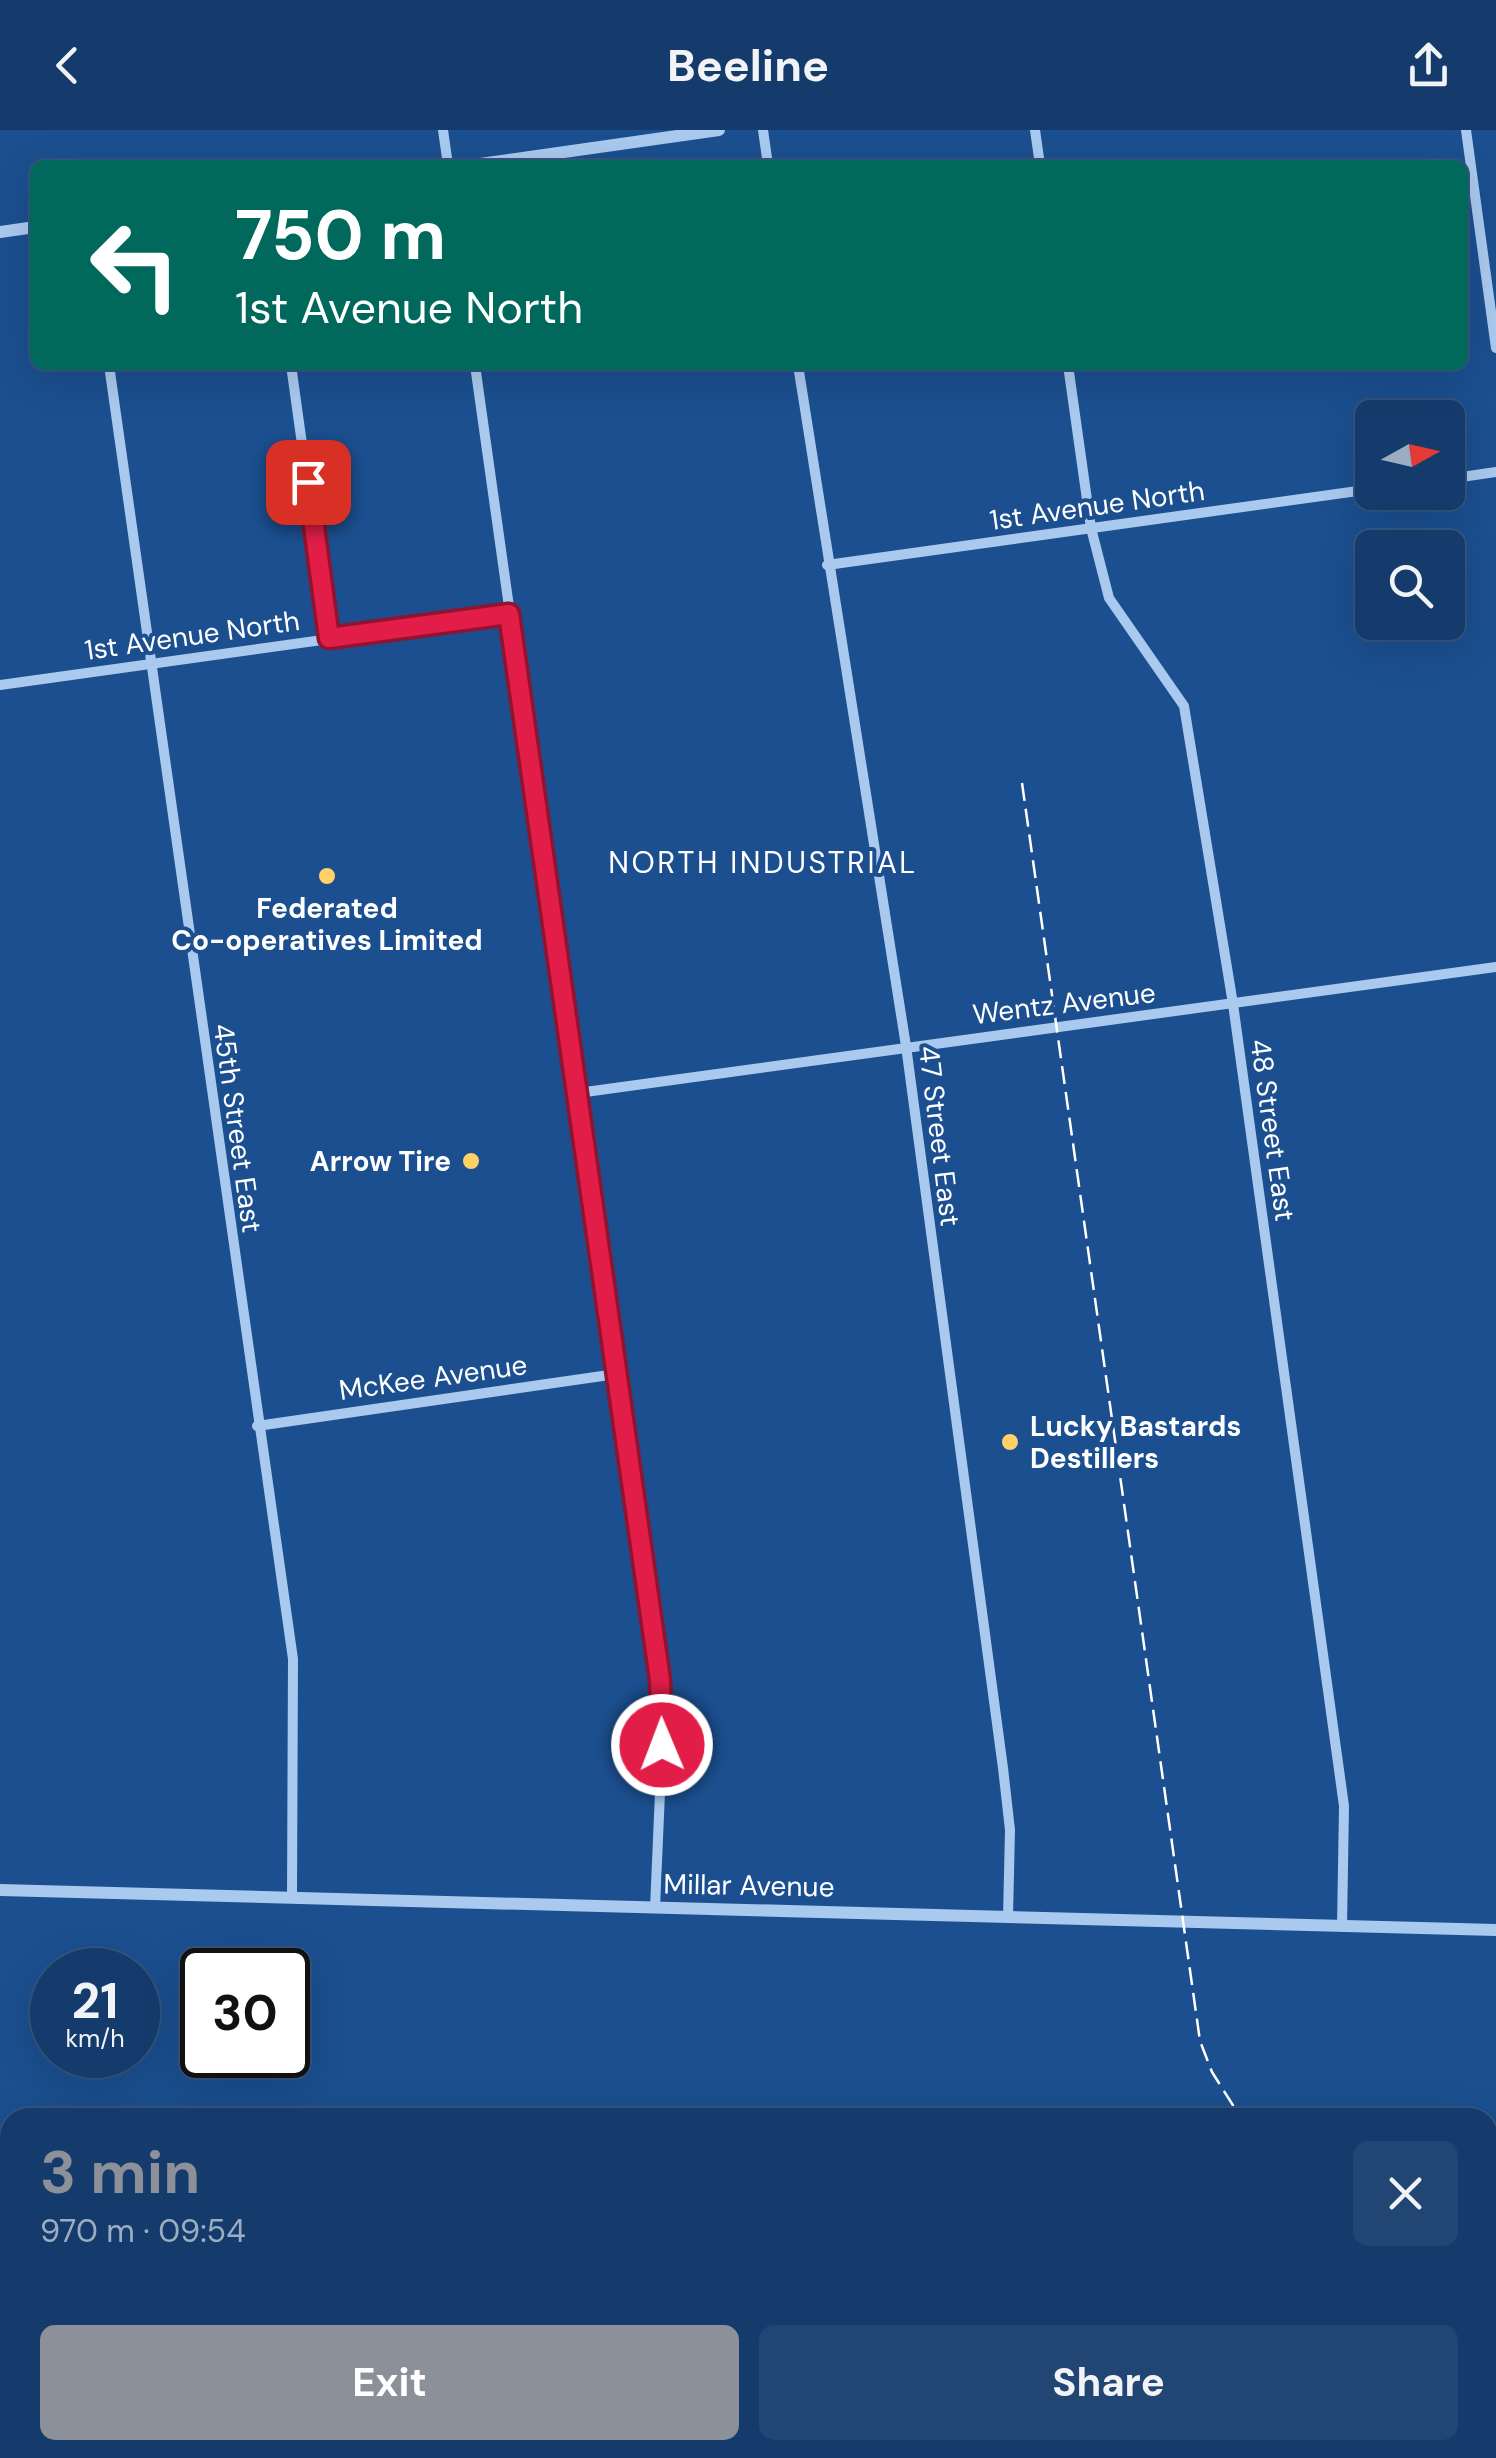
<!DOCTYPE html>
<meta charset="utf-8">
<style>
body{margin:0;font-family:"DM Sans",sans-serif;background:#214673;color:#f1f3f6;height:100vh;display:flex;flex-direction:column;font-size:38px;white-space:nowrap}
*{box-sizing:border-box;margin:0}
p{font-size:32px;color:#9dadc1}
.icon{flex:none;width:55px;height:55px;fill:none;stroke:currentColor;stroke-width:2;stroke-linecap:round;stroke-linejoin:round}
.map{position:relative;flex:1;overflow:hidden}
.panel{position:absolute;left:0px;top:1978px;width:1498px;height:352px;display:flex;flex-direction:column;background:#143b6b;border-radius:30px 30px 0 0;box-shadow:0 10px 40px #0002,0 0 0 2px #33557e}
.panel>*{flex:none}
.top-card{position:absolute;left:30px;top:30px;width:1438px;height:210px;border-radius:15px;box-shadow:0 10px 40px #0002,0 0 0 2px #33557e;background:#00695c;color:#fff;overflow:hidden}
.needle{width:65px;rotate:82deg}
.fabs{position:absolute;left:1355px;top:270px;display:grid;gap:20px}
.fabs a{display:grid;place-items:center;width:110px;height:110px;border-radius:15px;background:#143b6b;box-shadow:0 10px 40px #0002,0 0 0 2px #33557e;font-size:50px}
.speed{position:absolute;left:30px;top:1818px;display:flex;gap:20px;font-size:50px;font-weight:700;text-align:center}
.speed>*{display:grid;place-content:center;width:130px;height:130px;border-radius:50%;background:#143b6b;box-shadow:0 10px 40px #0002,0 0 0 2px #33557e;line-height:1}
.speed small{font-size:25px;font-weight:400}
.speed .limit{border:5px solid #111;border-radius:15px;background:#fff;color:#111}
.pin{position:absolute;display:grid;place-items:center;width:85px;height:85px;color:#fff;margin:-42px;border-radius:20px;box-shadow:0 5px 15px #0006}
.me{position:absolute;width:110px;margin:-55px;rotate:359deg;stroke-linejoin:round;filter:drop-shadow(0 0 8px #0008)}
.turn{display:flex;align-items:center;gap:35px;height:210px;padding:0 40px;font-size:45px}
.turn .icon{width:130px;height:130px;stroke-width:2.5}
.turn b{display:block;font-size:70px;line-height:85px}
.round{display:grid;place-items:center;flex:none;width:105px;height:105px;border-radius:15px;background:#214673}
.summary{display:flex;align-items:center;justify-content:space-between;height:170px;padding:0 40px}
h1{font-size:60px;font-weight:700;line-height:75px;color:#8c9099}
.action{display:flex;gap:20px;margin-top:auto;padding:20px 40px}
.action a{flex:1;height:115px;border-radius:15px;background:#8c9099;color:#fff;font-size:40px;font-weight:700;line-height:115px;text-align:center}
.action a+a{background:#214673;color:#f1f3f6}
header{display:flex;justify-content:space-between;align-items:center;height:130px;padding:0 40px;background:#143b6b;font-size:45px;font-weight:700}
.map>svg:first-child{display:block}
</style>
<header><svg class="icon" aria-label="back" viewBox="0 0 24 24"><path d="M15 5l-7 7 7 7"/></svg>Beeline<svg class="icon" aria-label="share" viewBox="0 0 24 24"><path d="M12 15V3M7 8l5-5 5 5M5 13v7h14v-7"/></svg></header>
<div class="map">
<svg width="1496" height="2328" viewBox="0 0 1496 2328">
<rect width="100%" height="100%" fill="#1b4f8f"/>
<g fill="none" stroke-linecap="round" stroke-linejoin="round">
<g stroke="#a9c9ee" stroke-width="10">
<polyline points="443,0 448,35"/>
<polyline points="763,0 768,35"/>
<polyline points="1035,0 1040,35"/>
<polyline points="1466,0 1496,218"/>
<polyline points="109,235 293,1529 292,1768"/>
<polyline points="291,235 329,508"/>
<polyline points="475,235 660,1550 663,1593 655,1778"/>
<polyline points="798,235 906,916 1003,1638 1010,1700 1008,1787"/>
<polyline points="1068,235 1091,398 1109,468 1184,576 1233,874 1344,1676 1342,1797"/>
<polyline points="1448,349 1496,342"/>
<polyline points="827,435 1372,359"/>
<polyline points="0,555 509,484"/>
<polyline points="578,963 1496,837"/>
<polyline points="257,1296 616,1244"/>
<polyline points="378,2320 382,2328"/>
<polyline points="735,2320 736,2328"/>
<polyline points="876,2320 877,2328"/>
<polyline points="1019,2320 1020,2328"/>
<polyline points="289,2328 297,2320"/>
<polyline points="404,2328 417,2320"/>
<polyline points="603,2328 603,2320"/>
<polyline points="1085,2328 1135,2320"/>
</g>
<g stroke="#a9c9ee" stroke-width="12">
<polyline points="473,35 719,0"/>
<polyline points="0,102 35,97"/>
<polyline points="0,1760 1496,1800"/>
<polyline points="179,2320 186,2328"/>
<polyline points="1242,2320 1243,2328"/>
</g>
<g stroke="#d6e6fa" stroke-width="14">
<polyline points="0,2067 10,2068"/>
<polyline points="0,2089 10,2089"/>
<polyline points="1488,2104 1496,2104"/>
<polyline points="1488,2128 1496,2128"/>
</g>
<polyline stroke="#f8faff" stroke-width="15" points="0,2054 10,2054"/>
<g stroke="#fff" stroke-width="2.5" stroke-dasharray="18 8" stroke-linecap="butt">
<polyline points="1022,653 1200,1911 1212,1942 1241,1988"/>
<polyline points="0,2023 10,2024"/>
<polyline points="1488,2073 1496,2073"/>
</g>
</g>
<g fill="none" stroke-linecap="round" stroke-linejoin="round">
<defs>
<polyline id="route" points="308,352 329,508 509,484 660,1550 662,1615"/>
</defs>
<use href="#route" stroke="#92132f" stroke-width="25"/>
<use href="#route" stroke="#e11d48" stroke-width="18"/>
</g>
<g fill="#ffd166" stroke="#1b4f8f" stroke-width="4">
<circle cx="327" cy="746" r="10"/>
<circle cx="471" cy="1031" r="10"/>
<circle cx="1010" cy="1312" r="10"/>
</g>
<g text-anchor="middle" stroke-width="8" stroke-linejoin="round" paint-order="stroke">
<g font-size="28" fill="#fff" stroke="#1b4f8f">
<text transform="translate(1097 375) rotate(-8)" y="10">1st Avenue North</text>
<text transform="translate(192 505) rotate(-8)" y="10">1st Avenue North</text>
<text transform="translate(1064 873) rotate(-7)" y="10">Wentz Avenue</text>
<text transform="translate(238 998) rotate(82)" y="10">45th Street East</text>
<text transform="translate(1273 1000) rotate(82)" y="10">48 Street East</text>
<text transform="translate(940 1006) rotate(83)" y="10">47 Street East</text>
<text transform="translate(433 1247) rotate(-8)" y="10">McKee Avenue</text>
<text transform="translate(749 1755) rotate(1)" y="10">Millar Avenue</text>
</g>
<g font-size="28" font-weight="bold" fill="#fff" stroke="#1b4f8f">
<text x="327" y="788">Federated<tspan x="327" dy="32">Co-operatives Limited</tspan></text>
<text x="451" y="1041" text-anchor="end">Arrow Tire</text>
<text x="1030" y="1306" text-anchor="start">Lucky Bastards<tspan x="1030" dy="32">Destillers</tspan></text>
</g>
<g font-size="30" letter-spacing="2.5" fill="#fff" stroke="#1b4f8f">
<text x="763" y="743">NORTH INDUSTRIAL</text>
</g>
</g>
</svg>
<div class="fabs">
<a><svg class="needle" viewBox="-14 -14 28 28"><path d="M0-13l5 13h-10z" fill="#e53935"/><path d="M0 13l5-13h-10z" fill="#9dadc1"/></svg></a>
<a><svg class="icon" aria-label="search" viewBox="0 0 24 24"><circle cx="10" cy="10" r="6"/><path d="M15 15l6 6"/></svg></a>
</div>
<div class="speed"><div>21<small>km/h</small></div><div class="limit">30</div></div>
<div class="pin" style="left:308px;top:352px;background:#d93025"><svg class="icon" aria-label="arrive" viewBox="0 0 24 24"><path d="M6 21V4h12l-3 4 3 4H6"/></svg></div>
<svg class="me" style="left:662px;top:1615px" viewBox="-20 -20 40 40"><circle r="17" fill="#e11d48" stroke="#fff" stroke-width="3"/><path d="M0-11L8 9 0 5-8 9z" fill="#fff"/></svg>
<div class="top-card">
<div class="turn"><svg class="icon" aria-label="left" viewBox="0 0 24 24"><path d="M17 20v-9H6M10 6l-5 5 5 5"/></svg><div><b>750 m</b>1st Avenue North</div></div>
</div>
<section class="panel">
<div class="summary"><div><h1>3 min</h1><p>970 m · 09:54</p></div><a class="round"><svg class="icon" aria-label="close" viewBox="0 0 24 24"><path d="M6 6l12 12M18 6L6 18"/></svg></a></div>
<div class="action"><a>Exit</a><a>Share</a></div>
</section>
</div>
